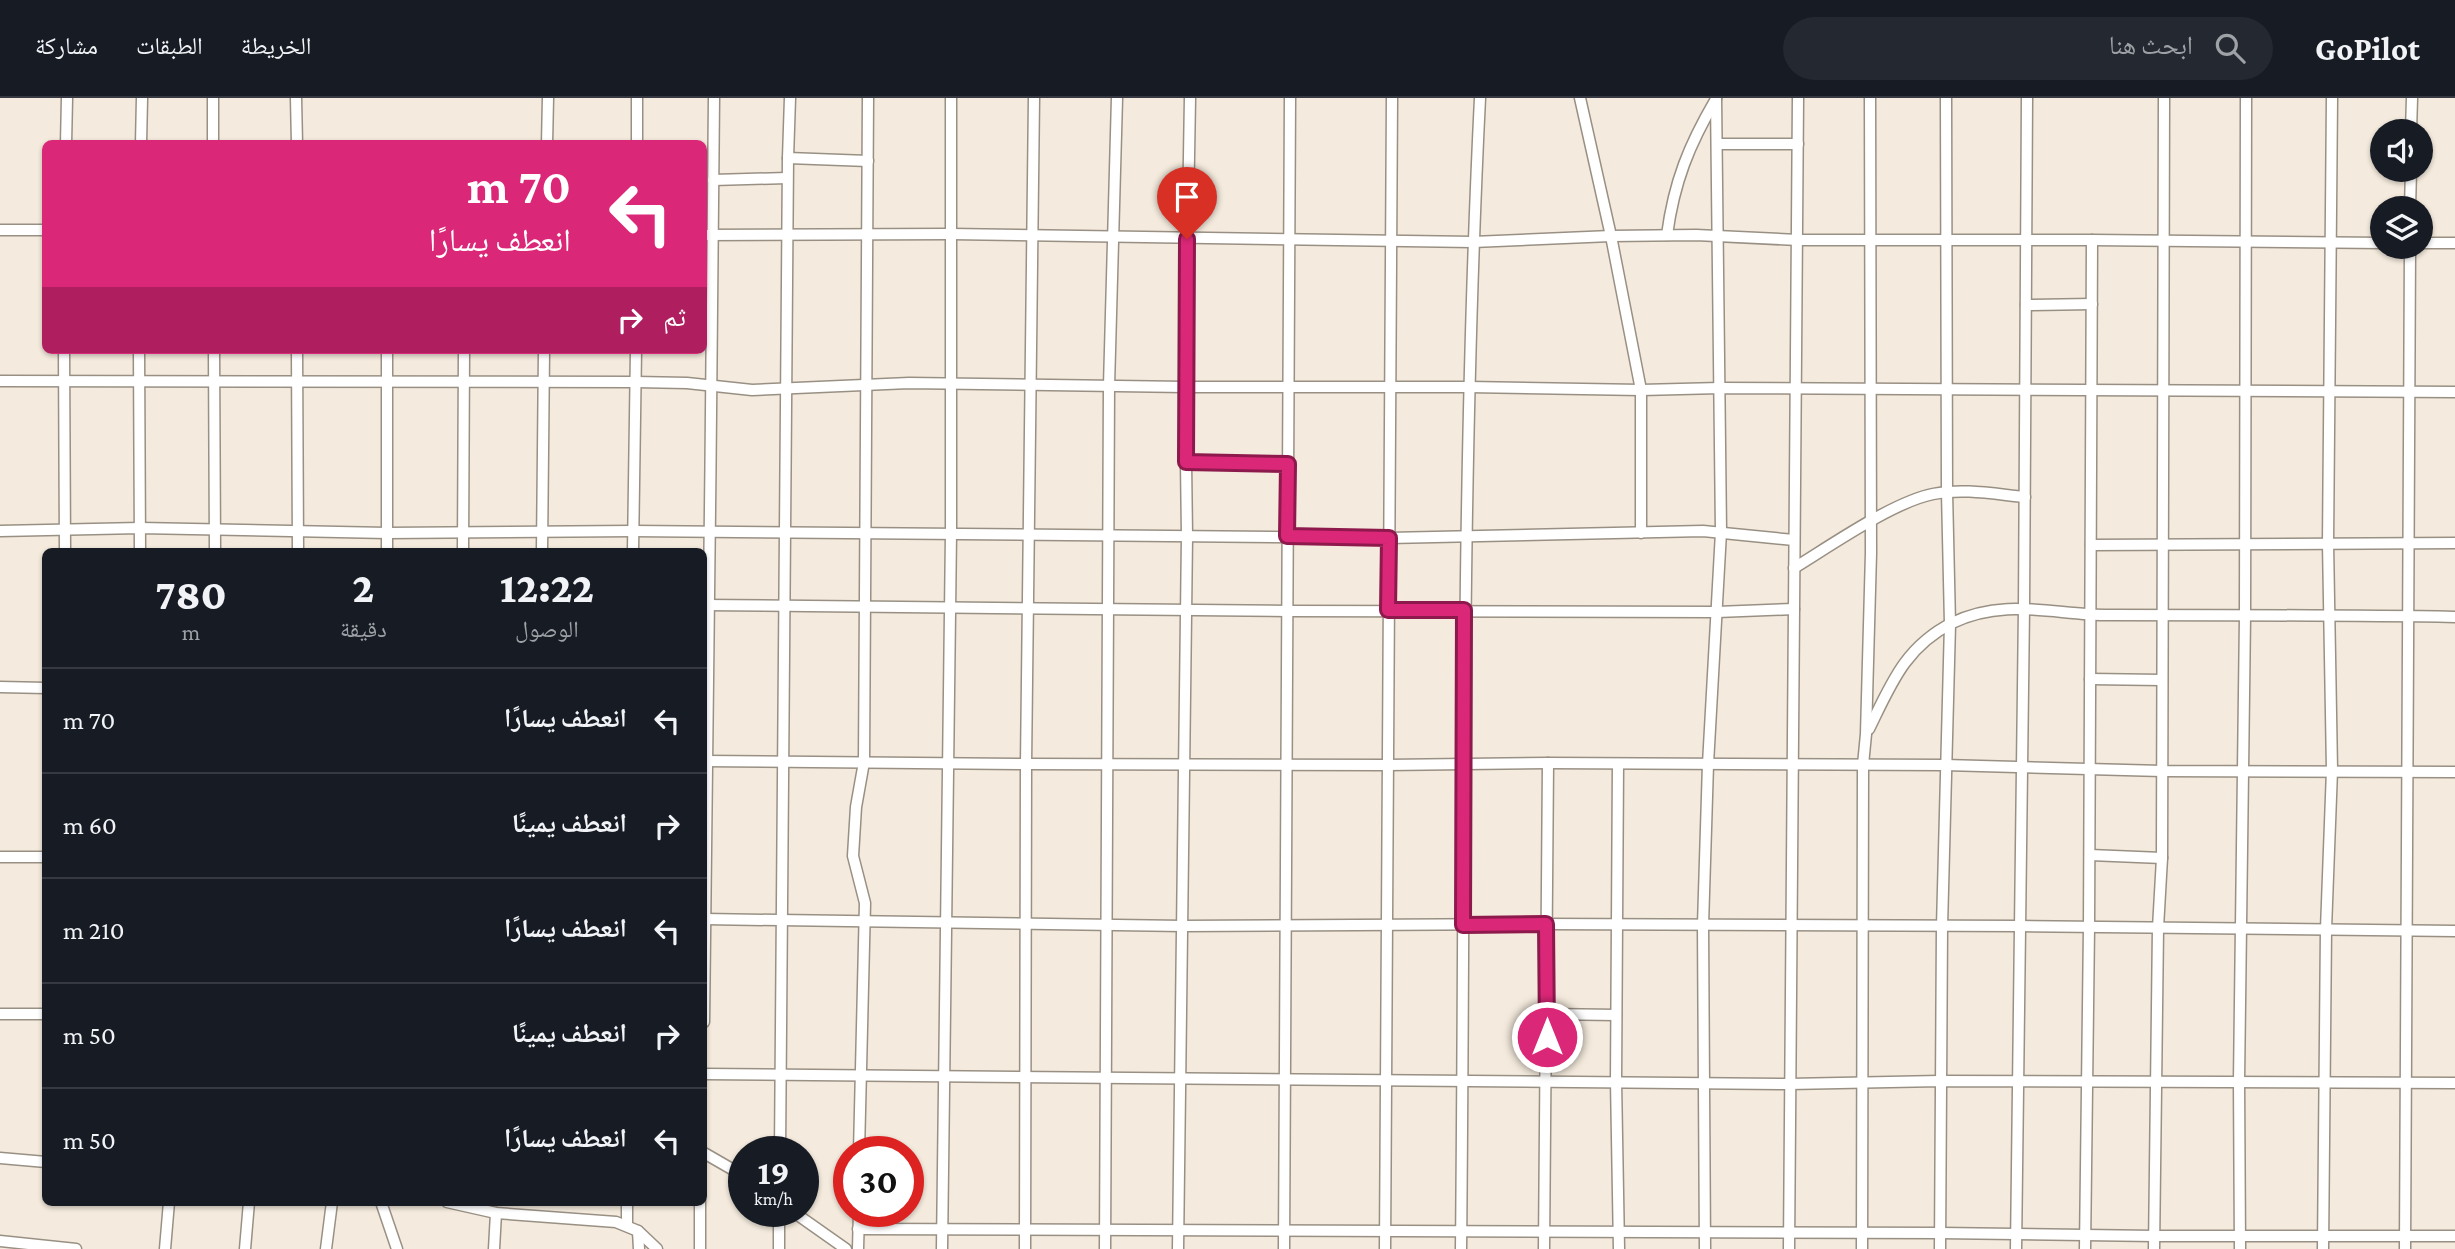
<!DOCTYPE html>
<html lang="ar">
<meta charset="utf-8">
<style>
body{margin:0;font-family:"Crimson Pro","Noto Naskh Arabic",serif;background:#242831;color:#f1f3f6;direction:rtl;height:100vh;display:flex;flex-direction:column;font-size:26px;white-space:nowrap}
*{box-sizing:border-box;margin:0}
p{font-size:23px;color:#9ea1a6}
.icon{flex:none;width:38px;height:38px;fill:none;stroke:currentColor;stroke-width:2;stroke-linecap:round;stroke-linejoin:round}
.map{position:relative;flex:1;overflow:hidden;direction:ltr}
.side{position:absolute;left:42px;top:450px;width:665px;height:658px;display:flex;flex-direction:column;background:#171b24;border-radius:10px;box-shadow:0 2px 5px #0004;direction:rtl}
.side>*{flex:none}
.top-card{position:absolute;left:42px;top:42px;width:665px;height:214px;border-radius:10px;box-shadow:0 2px 5px #0004;direction:rtl;background:#db2777;color:#fff;overflow:hidden}
.buttons{position:absolute;left:2370px;top:21px;display:grid;gap:14px}
.buttons a{display:grid;place-items:center;width:63px;height:63px;border-radius:50%;background:#171b24;box-shadow:0 2px 5px #0004;font-size:35px}
.speed{position:absolute;left:728px;top:1038px;display:flex;gap:14px;font-size:35px;font-weight:700;text-align:center}
.speed>*{display:grid;place-content:center;width:91px;height:91px;border-radius:50%;background:#171b24;box-shadow:0 2px 5px #0004;line-height:1}
.speed small{font-size:18px;font-weight:400}
.speed .limit{border:10px solid #d22;background:#fff;color:#111}
.pin{position:absolute;display:grid;place-items:center;width:60px;height:60px;color:#fff;margin:-72px -30px;border-radius:50% 50% 50% 0;rotate:-45deg;box-shadow:0 0 7px #0007}
.pin .icon{rotate:45deg}
.me{position:absolute;width:77px;margin:-38px;rotate:0deg;stroke-linejoin:round;filter:drop-shadow(0 0 5px #0008)}
.turn{display:flex;align-items:center;gap:24px;height:147px;padding:0 21px;font-size:32px}
.turn .icon{width:91px;height:91px;stroke-width:2.5}
.turn b{display:block;font-size:49px;line-height:60px}
.then{display:flex;align-items:center;height:66px;padding:0 21px;background:#0003;gap:14px;font-size:26px}
.eta{display:flex;justify-content:space-evenly;align-items:center;height:119px;text-align:center}
.eta b{font-size:42px;font-weight:800;line-height:49px}
ul{padding:0;list-style:none}
li{display:flex;align-items:center;gap:21px;height:105px;padding:0 21px;border-top:2px solid #363941}
li div{flex:1}
li b{display:block;font-size:26px}
li em{font-style:normal}
header{display:flex;align-items:center;gap:42px;box-sizing:border-box;height:98px;padding:0 35px;background:#171b24;border-bottom:2px solid #363941}
header strong{font-size:33px}
nav{display:flex;gap:38px;margin-inline-start:auto;font-size:24px}
.search{width:490px;height:63px;background:#242831;display:flex;align-items:center;gap:18px;box-sizing:border-box;padding:0 24px;border-radius:38px;color:#9ea1a6;font-size:26px}
.map>svg:first-child{display:block}
</style>
<header>
<strong>GoPilot</strong>
<div class="search"><svg class="icon" aria-label="search" viewBox="0 0 24 24"><circle cx="10" cy="10" r="6"/><path d="M15 15l6 6"/></svg>ابحث هنا</div>
<nav><a>الخريطة</a><a>الطبقات</a><a>مشاركة</a></nav>
</header>
<div class="map">
<svg width="2455" height="1151" viewBox="0 0 2455 1151">
<rect width="100%" height="100%" fill="#f4eadd"/>
<g fill="none" stroke-linecap="round" stroke-linejoin="round">
<defs>
<g id="minor">
<polyline points="213,0 213,46"/>
<polyline points="296,0 297,46"/>
<polyline points="637,0 637,46"/>
<polyline points="790,0 788,60 868,63"/>
<polyline points="1580,0 1611,138 1641,292 1641,435"/>
<polyline points="2411,33 2412,0"/>
<polyline points="66,46 67,0"/>
<polyline points="141,46 142,0"/>
<polyline points="547,46 548,0"/>
<polyline points="1717,46 1798,46"/>
<polyline points="713,82 787,80"/>
<polyline points="2410,110 2411,72"/>
<polyline points="0,132 46,132"/>
<polyline points="704,137 951,136 1473,144 1611,138 1696,137 1798,142 2092,142 2382,145"/>
<path d="M1667,137C1674,84 1689,47 1716,1"/>
<polyline points="2420,145 2455,145"/>
<polyline points="2026,207 2092,206"/>
<polyline points="64,252 65,453"/>
<polyline points="139,252 140,453"/>
<polyline points="214,252 215,453"/>
<polyline points="297,252 298,453"/>
<polyline points="0,283 636,284 687,285 752,292 909,285 1185,289 1469,289 1641,292 1720,290 2455,294"/>
<polyline points="1186,364 1288,366"/>
<polyline points="0,433 140,430 387,435 633,433 1389,440 1703,433 1794,442"/>
<polyline points="2091,447 2455,445"/>
<polyline points="387,453 387,252"/>
<polyline points="463,453 464,252"/>
<polyline points="542,453 544,252"/>
<polyline points="633,453 636,252"/>
<path d="M1794,470C1830,448 1893,404 1933,396C1963,390 1994,396 2025,399"/>
<polyline points="704,507 1288,513 1717,514 1794,511"/>
<polyline points="2090,581 2162,582"/>
<polyline points="0,589 46,590"/>
<path d="M1869,631C1891,586 1905,549 1952,525C2005,499 2055,517 2109,517C2225,517 2340,517 2455,519"/>
<polyline points="704,663 1026,666 1387,667 1548,665 1945,667 2162,673 2455,674"/>
<polyline points="1618,666 1616,983 1619,1151"/>
<polyline points="2090,757 2162,760"/>
<polyline points="0,759 46,759"/>
<polyline points="704,821 1183,828 1546,826 2018,828 2455,833"/>
<polyline points="0,916 46,916"/>
<polyline points="1547,916 1616,917"/>
<path d="M704,924C710,616 710,308 714,0"/>
<polyline points="704,976 1789,986 1940,983 2455,985"/>
<polyline points="780,1054 788,60"/>
<polyline points="859,1054 865,805 853,758 856,709 864,664 868,0"/>
<polyline points="704,1055 744,1078"/>
<polyline points="0,1060 46,1064"/>
<polyline points="381,1104 397,1151"/>
<polyline points="447,1104 496,1115 616,1124 638,1133 657,1151"/>
<polyline points="779,1113 779,1151"/>
<polyline points="792,1113 846,1151"/>
<polyline points="627,1127 627,1104"/>
<polyline points="858,1131 1940,1135 2154,1138 2455,1138"/>
<polyline points="638,1133 639,1151"/>
<polyline points="0,1143 76,1151"/>
<polyline points="165,1151 169,1104"/>
<polyline points="245,1151 249,1104"/>
<polyline points="326,1151 332,1104"/>
<polyline points="494,1151 496,1115"/>
<polyline points="700,1151 700,1104"/>
<polyline points="858,1151 859,1113"/>
<polyline points="942,1151 951,435 951,0"/>
<polyline points="1025,1151 1026,666 1034,0"/>
<polyline points="1105,1151 1109,288 1117,0"/>
<polyline points="1178,1151 1187,438 1185,289 1190,0"/>
<polyline points="1284,1151 1290,0"/>
<polyline points="1385,1151 1392,0"/>
<path d="M1461,1151C1465,767 1461,384 1480,0"/>
<polyline points="1544,1151 1548,665"/>
<polyline points="1705,1151 1703,827 1708,666 1721,434 1716,0"/>
<polyline points="1789,1151 1798,0"/>
<polyline points="1862,1151 1863,667 1866,636 1871,455 1870,0"/>
<polyline points="1940,1151 1942,829 1950,526 1947,394 1946,0"/>
<polyline points="2016,1151 2024,510 2027,0"/>
<polyline points="2085,1151 2089,829 2092,142"/>
<polyline points="2154,1151 2158,830 2162,760 2164,0"/>
<polyline points="2240,1151 2239,983 2245,518 2246,0"/>
<polyline points="2323,1151 2326,831 2332,672 2328,445 2332,0"/>
<polyline points="2405,1151 2410,149"/>
</g>
</defs>
<use href="#minor" stroke="#999084" stroke-width="13"/>
<use href="#minor" stroke="#fff" stroke-width="10"/>
</g>
<g fill="none" stroke-linecap="round" stroke-linejoin="round">
<defs>
<polyline id="route" points="1187,141 1186,364 1288,366 1287,438 1389,440 1388,512 1464,512 1463,827 1546,826 1547,939"/>
</defs>
<use href="#route" stroke="#8e194d" stroke-width="18"/>
<use href="#route" stroke="#db2777" stroke-width="12"/>
</g>
</svg>
<div class="buttons">
<a><svg class="icon" aria-label="sound" viewBox="0 0 24 24"><path d="M4 9h4l5-4v14l-5-4H4zM17 9q2 3 0 6"/></svg></a>
<a><svg class="icon" aria-label="layers" viewBox="0 0 24 24"><path d="M12 4l9 5-9 5-9-5zM3 14l9 5 9-5"/></svg></a>
</div>
<div class="speed"><div>19<small>km/h</small></div><div class="limit">30</div></div>
<div class="pin" style="left:1187px;top:141px;background:#d93025"><svg class="icon" aria-label="arrive" viewBox="0 0 24 24"><path d="M6 21V4h12l-3 4 3 4H6"/></svg></div>
<svg class="me" style="left:1547px;top:939px" viewBox="-20 -20 40 40"><circle r="17" fill="#db2777" stroke="#fff" stroke-width="3"/><path d="M0-11L8 9 0 5-8 9z" fill="#fff"/></svg>
<div class="top-card">
<div class="turn"><svg class="icon" aria-label="left" viewBox="0 0 24 24"><path d="M17 20v-9H6M10 6l-5 5 5 5"/></svg><div><b>70 m</b>انعطف يسارًا</div></div>
<div class="then">ثم<svg class="icon" aria-label="right" viewBox="0 0 24 24"><path d="M7 20v-9h11M14 6l5 5-5 5"/></svg></div>
</div>
<section class="side">
<div class="eta">
<div><b>12:22</b><p>الوصول</p></div>
<div><b>2</b><p>دقيقة</p></div>
<div><b>780</b><p>m</p></div>
</div>
<ul>
<li><svg class="icon" aria-label="left" viewBox="0 0 24 24"><path d="M17 20v-9H6M10 6l-5 5 5 5"/></svg><div><b>انعطف يسارًا</b></div><em>70 m</em></li>
<li><svg class="icon" aria-label="right" viewBox="0 0 24 24"><path d="M7 20v-9h11M14 6l5 5-5 5"/></svg><div><b>انعطف يمينًا</b></div><em>60 m</em></li>
<li><svg class="icon" aria-label="left" viewBox="0 0 24 24"><path d="M17 20v-9H6M10 6l-5 5 5 5"/></svg><div><b>انعطف يسارًا</b></div><em>210 m</em></li>
<li><svg class="icon" aria-label="right" viewBox="0 0 24 24"><path d="M7 20v-9h11M14 6l5 5-5 5"/></svg><div><b>انعطف يمينًا</b></div><em>50 m</em></li>
<li><svg class="icon" aria-label="left" viewBox="0 0 24 24"><path d="M17 20v-9H6M10 6l-5 5 5 5"/></svg><div><b>انعطف يسارًا</b></div><em>50 m</em></li>
</ul>
</section>
</div>
